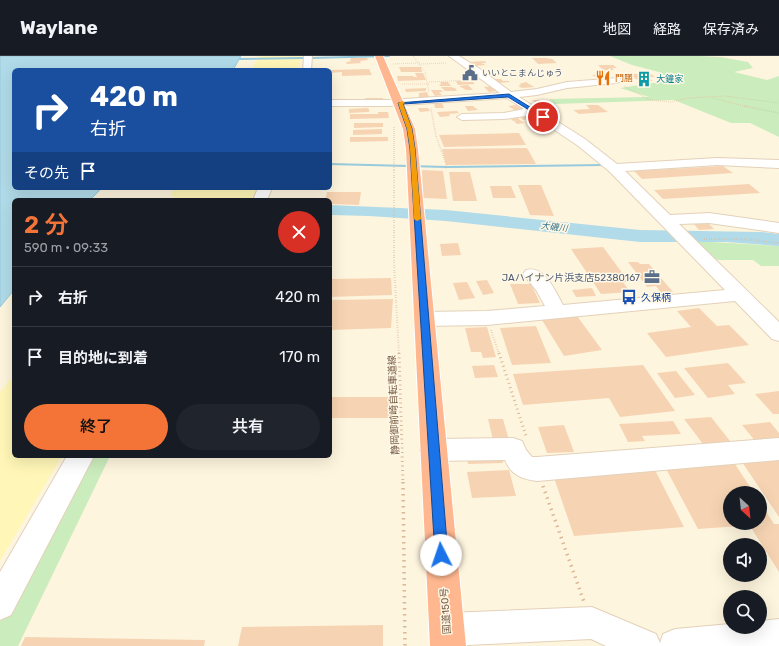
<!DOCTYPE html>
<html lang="ja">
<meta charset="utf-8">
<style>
body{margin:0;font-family:Rubik,"Noto Sans JP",sans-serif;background:#20242c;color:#f1f3f6;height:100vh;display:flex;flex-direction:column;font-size:15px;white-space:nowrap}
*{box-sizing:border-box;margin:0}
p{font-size:13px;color:#9ea1a6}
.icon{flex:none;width:22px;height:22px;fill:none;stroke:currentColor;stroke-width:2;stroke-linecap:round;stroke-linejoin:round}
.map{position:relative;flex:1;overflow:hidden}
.sheet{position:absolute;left:12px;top:142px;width:320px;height:260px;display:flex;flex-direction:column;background:#171b24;border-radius:6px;box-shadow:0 4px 16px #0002}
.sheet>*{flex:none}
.hud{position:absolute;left:12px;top:12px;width:320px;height:122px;border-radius:6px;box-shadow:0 4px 16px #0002;background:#1a4fa0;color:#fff;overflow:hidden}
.needle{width:26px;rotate:153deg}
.buttons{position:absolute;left:723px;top:430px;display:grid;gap:8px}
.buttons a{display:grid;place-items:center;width:44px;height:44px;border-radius:50%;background:#171b24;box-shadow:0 4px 16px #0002;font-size:20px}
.pin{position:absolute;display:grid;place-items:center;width:34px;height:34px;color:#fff;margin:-17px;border:2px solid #fff;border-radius:50%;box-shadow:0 1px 4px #0007}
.me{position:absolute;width:44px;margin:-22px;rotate:356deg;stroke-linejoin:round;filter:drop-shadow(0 0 3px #0008)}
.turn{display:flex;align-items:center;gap:14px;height:84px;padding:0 12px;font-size:18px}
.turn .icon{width:52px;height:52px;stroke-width:2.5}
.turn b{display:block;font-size:28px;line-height:34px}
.then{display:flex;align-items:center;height:38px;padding:0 12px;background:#0003;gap:8px;font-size:15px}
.round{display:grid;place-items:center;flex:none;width:42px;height:42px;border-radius:21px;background:#20242c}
.head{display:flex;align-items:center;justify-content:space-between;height:68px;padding:0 12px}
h1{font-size:24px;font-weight:600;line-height:30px;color:#f47438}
.action{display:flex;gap:8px;margin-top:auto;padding:8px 12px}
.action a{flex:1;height:46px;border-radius:24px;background:#f47438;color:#111;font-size:16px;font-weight:600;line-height:46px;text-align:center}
.action a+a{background:#20242c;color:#f1f3f6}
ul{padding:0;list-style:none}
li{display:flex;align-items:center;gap:12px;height:60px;padding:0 12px;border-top:1px solid #363941}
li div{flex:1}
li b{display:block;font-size:15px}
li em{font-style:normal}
header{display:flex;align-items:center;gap:24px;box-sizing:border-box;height:56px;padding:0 20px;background:#171b24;border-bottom:1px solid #363941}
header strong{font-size:19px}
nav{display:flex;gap:22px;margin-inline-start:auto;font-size:14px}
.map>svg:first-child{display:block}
</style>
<header>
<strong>Waylane</strong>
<nav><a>地図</a><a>経路</a><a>保存済み</a></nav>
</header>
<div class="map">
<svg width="779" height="590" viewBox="0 0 779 590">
<rect width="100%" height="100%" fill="#fef5de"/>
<g fill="#cbecbc">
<polygon points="610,0 699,0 720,1 748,6 753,12 734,16 767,24 779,20 779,81 750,67 731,67 674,44 555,48 549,43 649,41 620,32 672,24 659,16 632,9"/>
<polygon points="694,185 779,190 779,210 761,210 753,204 717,204"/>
<polygon points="80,400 110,400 18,590 0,590 0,534"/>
</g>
<g fill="#fff6b7">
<polygon points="259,0 302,0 298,14 251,14"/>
<polygon points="175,132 259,132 254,144 179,144 170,139"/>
<polygon points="14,319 14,400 62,400 0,505 0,336"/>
</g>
<polygon fill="#b1dbe9" stroke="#97cadc" points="0,0 241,0 233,14 14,14 14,132 102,132 90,144 14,144 14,234 0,251"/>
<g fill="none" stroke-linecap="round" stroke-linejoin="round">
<g stroke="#97cadc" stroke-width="2">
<polyline points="310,2 389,0"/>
<polyline points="240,3 303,2"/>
<polyline points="330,108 447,111 603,109"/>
</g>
<polygon fill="#b1dbe9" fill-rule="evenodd" points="330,149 446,154 640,174 761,176 779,178 779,190 726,186 640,186 446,165 369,160 330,159"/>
</g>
<g fill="#f6d4b3">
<polygon points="351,2 367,2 368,4 360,5 361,7 347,8 346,6 354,5 350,5"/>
<polygon points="532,2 546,2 552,3 557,7 538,8"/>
<polygon points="485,5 486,7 481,7 486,9 474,10 469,6"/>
<polygon points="598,9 613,9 617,12 612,12 614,14 603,14"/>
<polygon points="399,11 421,11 422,16 401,16"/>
<polygon points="369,13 372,19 342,20 342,16 330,17 330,14"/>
<polygon points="415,17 423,17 426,24 398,25 397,20 413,20 414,21 417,21"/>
<polygon points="606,18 610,20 607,20 611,23 601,24 592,19"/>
<polygon points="627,18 651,18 655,21 647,21 653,25 640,25"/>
<polygon points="494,23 501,23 503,25 509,25 510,26 498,27"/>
<polygon points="456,25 465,25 466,26 473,26 475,28 458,29"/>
<polygon points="440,26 448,26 451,30 440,30 439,29 441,28"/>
<polygon points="526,26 534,31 522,32 518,30 521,29 519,28"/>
<polygon points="468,29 473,34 466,34 459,30"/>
<polygon points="493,30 498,35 489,36 484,31"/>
<polygon points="441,31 450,31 455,32 457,35 445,35"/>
<polygon points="426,32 426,35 406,36 405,33"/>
<polygon points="431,34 441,34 443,36 439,36 442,39 435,40"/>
<polygon points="427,36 429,41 419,41 419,37"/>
<rect x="365" y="42" width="18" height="2"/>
<polygon points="532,44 542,44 551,50 537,52 534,50 540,49 536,48"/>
<polygon points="434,47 442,47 444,52 435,52"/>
<polygon points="516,49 524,54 516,55 508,50"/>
<polygon points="586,49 598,49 608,56 579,58 573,54 590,53"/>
<polygon points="465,50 473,50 478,54 468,55"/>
<polygon points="367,52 369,53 369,56 349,57 349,53"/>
<polygon points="418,52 428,52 430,55 420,56"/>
<polygon points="457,55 459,57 449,58 450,60 440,61 437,56"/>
<polygon points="378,56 388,56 389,62 350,63 350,58 378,58"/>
<polygon points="526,58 529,60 534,62 523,64 518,59"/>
<polygon points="516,60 520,64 525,67 517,68 514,65 518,64 513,65 509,61"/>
<polygon points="354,67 383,67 383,71 354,72"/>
<polygon points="382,73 382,78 353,79 353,74"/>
<polygon points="519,77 526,89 444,91 439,79"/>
<polygon points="350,81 388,81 388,85 350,86"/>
<polygon points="527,92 536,108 446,109 442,93"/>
<polygon points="723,110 733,117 642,123 634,115"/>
<polygon points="422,114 443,115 447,143 423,142"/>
<polygon points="449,116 470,116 477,145 453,145"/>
<polygon points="749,128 760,137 663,143 654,134"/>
<polygon points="518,129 541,129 554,160 530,159"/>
<polygon points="490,130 511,130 516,142 493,142"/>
<polygon points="327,136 361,136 359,149 330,148 330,144 325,144"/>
<polygon points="706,165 714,173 699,174 692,166"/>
<polygon points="458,187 461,199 442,200 440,188"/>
<polygon points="603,191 629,226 623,226 630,236 601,238 571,193"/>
<polygon points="628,206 638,206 640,208 649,208 673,236 661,237 656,230 647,231"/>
<polygon points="391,222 392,239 330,241 330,223"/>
<polygon points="487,224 494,237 483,239 476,225"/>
<polygon points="467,226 475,242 459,244 453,227"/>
<polygon points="510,228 531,228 540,247 518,248"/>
<polygon points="592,232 596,240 576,241 572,234"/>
<polygon points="393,243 391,272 330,274 330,244"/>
<polygon points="699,252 717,270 729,269 749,289 666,301 647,277 691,271 677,255"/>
<polygon points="577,260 602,294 564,300 542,264"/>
<polygon points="536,270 551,307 512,309 500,272"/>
<polygon points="487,271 496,301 483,302 481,296 471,296 465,272"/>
<polygon points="728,307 746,327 728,329 735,338 708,342 684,312"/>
<polygon points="494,309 498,321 475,322 472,310"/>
<polygon points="643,309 675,355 620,361 609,342 523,349 513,318"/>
<polygon points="676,315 695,339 675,342 657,317"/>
<polygon points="779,335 779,358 773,358 755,338"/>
<rect x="330" y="341" width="65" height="21"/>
<polygon points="711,361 730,385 703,388 684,363"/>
<polygon points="488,363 503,363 509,384 493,384"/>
<polygon points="673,365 681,378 642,380 645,385 628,386 619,368"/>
<polygon points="770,366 779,377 779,383 756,386 742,369"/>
<polygon points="564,369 574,396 547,397 538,371"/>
<polygon points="500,395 503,407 468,408 466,396"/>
<polygon points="779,400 779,461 740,403"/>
<polygon points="733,405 754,437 730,437 730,467 760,467 760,446 774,468 779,468 779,516 750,470 768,468 698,473 664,409"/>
<polygon points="654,412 684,471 574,480 553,419"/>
<polygon points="509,414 516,440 472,442 467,416"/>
<polygon points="383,569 383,590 238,590 242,571"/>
<polygon points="25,581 205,584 204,590 21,590"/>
</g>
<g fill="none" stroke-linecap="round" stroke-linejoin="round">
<defs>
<g id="minor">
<polygon points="304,0 312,0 311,14 303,14"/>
<path d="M449,0H459L480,13L511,36L537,33L567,26L619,22L621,24L619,26L616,27L567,32L537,39L519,41L585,83L617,108L717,102L779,104V112L717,109L625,115L670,159L709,157L779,167V177L709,167L679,168L779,266V285L772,283L735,245L487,269L424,270L417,268L414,263L417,258L424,256L487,255L545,250L536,234L523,218L526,214C545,209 555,235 563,249L725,234L609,115L577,89L532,59L504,63L462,64L457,61L462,58L504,57L524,53L507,42L388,50H330V44H388L500,37Z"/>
<polygon points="258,132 272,132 267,144 253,144"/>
<path d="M513,382L522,385L526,394L532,401H537L779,382V404L537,425C522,423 511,419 505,404L433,405L424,402L420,394L424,386L433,383Z"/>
<polygon points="67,400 94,400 11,559 0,564 0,516"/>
<polygon points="592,551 656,578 660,587 663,578 675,573 730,568 730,571 760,571 760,565 779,563 779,590 606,590 591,583 446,590 435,586 430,574 435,562 447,557"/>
</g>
<polygon id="highway" points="375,0 383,0 415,73 418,93 466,590 430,590 406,93 403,73"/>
</defs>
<use href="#minor" stroke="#e3d1ba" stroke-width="2"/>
<use href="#highway" stroke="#fff" stroke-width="2"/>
<g stroke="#dab897" stroke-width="1" stroke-dasharray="0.5 1.5" stroke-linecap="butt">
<polyline points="413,0 425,16 429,36"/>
<polyline points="393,8 420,7"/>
<polyline points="421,8 447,7"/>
<polyline points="429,26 471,24"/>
<polyline points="402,28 429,28"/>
<polyline points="624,30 650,44 671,46 689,42 724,40 779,47"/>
<polyline points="713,42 748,51"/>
</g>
<g stroke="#dab897" stroke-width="1.5" stroke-dasharray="0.5 1.5" stroke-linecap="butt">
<polyline points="744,50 779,57"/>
<polyline points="431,53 436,80 447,111 444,112"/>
<polyline points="394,71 394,115"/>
</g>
<g stroke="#dab897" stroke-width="2" stroke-dasharray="0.5 2" stroke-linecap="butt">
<polyline points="394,114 394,207 399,298"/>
<polyline points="704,183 743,183 779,187"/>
<polyline points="491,274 499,298"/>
</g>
<g stroke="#dab897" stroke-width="3" stroke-dasharray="1 3.5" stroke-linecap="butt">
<polyline points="399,297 403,427"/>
<polyline points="499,297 526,380"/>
</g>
<g stroke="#dab897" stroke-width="3.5" stroke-dasharray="1.5 4.5" stroke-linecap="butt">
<polyline points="403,426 405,590"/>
<polyline points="543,430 584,546"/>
</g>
<use href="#minor" fill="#fff" fill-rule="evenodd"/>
<use href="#highway" fill="#ffb78f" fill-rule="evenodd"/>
</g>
<polygon fill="#1a73e8" stroke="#114b97" points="509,38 546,61 542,62 508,41 403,48 412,73 415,93 448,499 446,504 441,506 437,504 435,499 410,93 407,73 398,47"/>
<polygon fill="#f59e0b" points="403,45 405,47 403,48 412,73 415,93 421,163 417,165 414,163 410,93 407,73 398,47"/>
<defs>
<symbol id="civic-bare" viewBox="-9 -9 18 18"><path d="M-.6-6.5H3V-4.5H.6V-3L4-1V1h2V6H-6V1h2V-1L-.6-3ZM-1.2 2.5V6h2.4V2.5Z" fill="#5c6f8a" stroke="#fff8e6" stroke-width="2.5" paint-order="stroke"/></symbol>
<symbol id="restaurant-bare" viewBox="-9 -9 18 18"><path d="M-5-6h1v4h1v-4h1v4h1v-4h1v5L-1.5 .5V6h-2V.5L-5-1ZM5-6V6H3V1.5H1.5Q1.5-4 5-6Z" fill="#e8710a" stroke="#fff8e6" stroke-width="2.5" paint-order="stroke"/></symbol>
<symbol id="building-bare" viewBox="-9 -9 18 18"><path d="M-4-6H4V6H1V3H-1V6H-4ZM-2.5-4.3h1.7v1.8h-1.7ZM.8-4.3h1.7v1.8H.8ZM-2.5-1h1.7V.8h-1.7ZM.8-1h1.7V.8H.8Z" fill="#0f9aa8" stroke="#fff8e6" stroke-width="2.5" paint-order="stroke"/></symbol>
<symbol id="office-bare" viewBox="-9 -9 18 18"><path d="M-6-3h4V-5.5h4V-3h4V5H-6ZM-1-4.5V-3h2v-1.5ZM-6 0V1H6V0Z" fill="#5c6f8a" stroke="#fff8e6" stroke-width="2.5" paint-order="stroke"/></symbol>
<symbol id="bus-bare" viewBox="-9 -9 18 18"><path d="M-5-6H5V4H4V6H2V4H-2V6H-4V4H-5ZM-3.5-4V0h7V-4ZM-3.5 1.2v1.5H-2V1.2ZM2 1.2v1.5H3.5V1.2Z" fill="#1a4fb4" stroke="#fff8e6" stroke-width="2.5" paint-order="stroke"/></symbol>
</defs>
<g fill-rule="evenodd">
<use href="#civic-bare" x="459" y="6" width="22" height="22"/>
<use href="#restaurant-bare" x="592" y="11" width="22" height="22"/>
<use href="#building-bare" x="633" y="12" width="22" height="22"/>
<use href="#office-bare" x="641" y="210" width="22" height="22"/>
<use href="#bus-bare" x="618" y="230" width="22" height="22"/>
</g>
<g text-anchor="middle" stroke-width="3" stroke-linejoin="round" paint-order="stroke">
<g font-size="9" fill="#4e5e75" stroke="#fff8e6" text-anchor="start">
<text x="482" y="20">いいとこまんじゅう</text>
</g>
<g font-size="9" fill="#c56008" stroke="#fff8e6" text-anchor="start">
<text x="615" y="25">門膳</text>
</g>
<g font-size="9" fill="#0d838f" stroke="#fff8e6" text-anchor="start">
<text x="656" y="26">大鐘家</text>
</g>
<g font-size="9" font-style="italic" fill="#3c778c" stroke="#fff8e6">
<text transform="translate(554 171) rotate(6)" y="3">大磯川</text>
</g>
<g font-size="10" fill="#4e5e75" stroke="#fff8e6" text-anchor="end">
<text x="640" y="225">JAハイナン片浜支店52380167</text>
</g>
<g font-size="10" fill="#164399" stroke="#fff8e6" text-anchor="start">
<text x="641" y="245">久保柄</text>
</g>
<g font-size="10" fill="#765b44" stroke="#fff8e6">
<text transform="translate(393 349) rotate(-92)" y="4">静岡御前崎自転車道線</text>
<text transform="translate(445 555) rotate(-94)" y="4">国道150号</text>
</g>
</g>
</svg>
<div class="buttons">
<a><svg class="needle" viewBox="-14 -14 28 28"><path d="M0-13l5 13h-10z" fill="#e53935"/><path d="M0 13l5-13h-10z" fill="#9ea1a6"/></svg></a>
<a><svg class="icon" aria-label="sound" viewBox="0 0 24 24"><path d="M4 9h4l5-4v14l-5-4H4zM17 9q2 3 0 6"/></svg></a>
<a><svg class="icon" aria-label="search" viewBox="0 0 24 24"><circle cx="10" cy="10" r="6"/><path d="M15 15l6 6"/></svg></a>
</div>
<div class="pin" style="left:543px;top:61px;background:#d93025"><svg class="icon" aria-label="arrive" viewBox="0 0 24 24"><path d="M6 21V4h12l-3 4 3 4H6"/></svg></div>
<svg class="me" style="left:441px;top:499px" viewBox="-20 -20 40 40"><circle r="19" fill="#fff"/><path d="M0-13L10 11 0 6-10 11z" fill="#1a73e8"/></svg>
<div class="hud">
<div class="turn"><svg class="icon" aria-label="right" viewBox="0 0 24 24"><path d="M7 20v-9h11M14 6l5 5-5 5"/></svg><div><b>420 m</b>右折</div></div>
<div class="then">その先<svg class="icon" aria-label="arrive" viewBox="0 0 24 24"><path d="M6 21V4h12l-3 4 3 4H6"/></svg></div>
</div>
<section class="sheet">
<div class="head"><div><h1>2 分</h1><p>590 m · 09:33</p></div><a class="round" style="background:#d93025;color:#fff"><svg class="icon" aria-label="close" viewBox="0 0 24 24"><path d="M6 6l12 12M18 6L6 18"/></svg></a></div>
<ul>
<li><svg class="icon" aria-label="right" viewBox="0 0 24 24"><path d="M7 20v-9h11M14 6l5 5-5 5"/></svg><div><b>右折</b></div><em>420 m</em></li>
<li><svg class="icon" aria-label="arrive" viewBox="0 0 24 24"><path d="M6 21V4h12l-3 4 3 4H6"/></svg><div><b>目的地に到着</b></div><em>170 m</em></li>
</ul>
<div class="action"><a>終了</a><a>共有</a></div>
</section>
</div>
